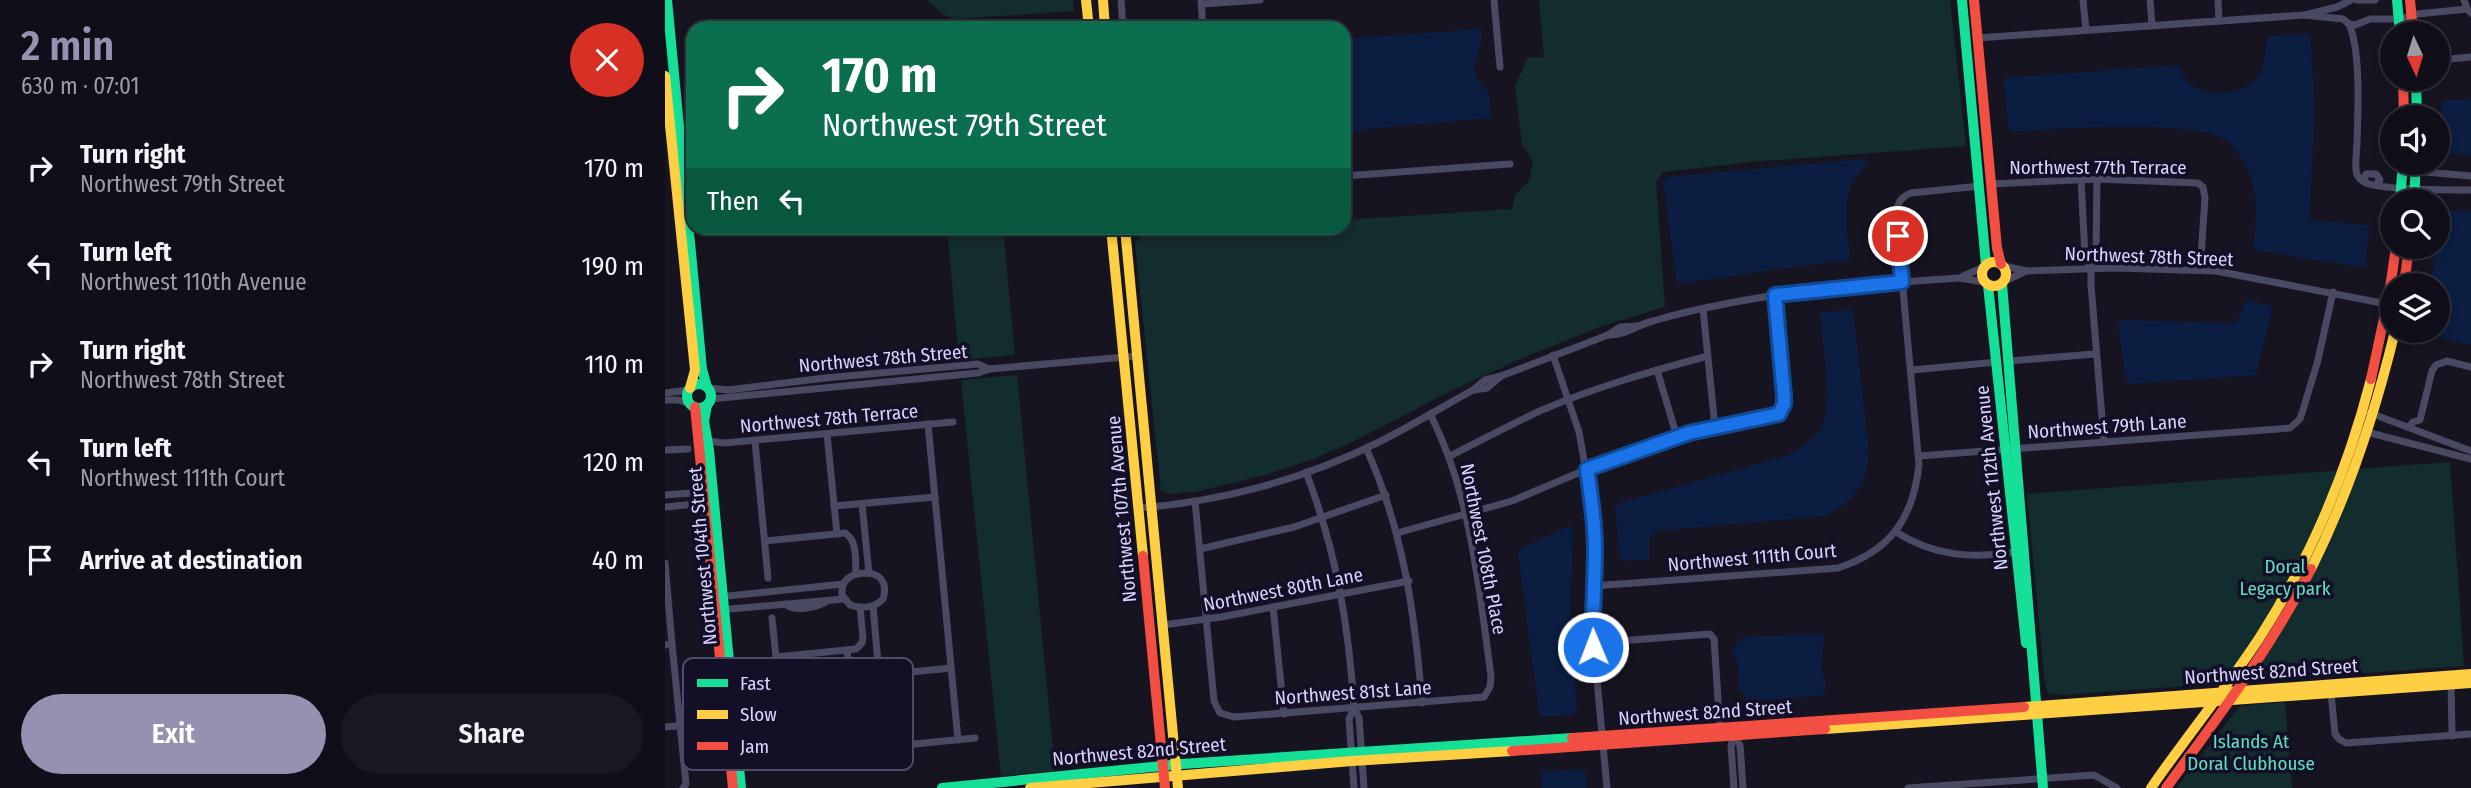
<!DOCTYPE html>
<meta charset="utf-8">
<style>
body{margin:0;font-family:"Fira Sans Condensed",sans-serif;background:#191822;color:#f1f3f6;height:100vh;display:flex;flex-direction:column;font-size:26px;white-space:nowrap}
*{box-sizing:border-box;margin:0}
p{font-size:23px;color:#9c9ca2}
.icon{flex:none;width:38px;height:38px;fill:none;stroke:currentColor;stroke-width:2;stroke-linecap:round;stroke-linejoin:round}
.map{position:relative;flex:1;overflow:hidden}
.drawer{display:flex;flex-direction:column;background:#100f19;width:665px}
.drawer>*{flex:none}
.top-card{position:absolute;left:21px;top:21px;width:665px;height:214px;border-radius:21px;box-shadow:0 4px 10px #0003,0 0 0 2px #302f38;background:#0b6e4f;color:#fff;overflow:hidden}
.needle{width:46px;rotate:176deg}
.controls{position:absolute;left:1715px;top:21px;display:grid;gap:14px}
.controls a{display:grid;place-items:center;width:70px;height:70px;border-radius:50%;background:#100f19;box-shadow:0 4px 10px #0003,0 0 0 2px #302f38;font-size:35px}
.pin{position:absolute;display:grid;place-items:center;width:60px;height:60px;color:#fff;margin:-30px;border:4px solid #fff;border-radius:50%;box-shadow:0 2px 7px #0007}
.me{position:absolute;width:77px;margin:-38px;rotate:359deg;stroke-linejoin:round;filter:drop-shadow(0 0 5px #0008)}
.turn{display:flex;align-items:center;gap:24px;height:147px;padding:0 21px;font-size:32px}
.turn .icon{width:91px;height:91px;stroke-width:2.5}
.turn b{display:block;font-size:49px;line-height:60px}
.then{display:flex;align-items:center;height:66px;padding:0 21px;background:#0003;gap:14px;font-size:26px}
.round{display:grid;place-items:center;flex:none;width:74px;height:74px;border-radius:37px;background:#191822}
.overview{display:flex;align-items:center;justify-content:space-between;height:119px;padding:0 21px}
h1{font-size:42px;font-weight:600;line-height:52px;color:#9591b1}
.cta{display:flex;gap:14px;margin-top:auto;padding:14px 21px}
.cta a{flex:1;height:80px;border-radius:42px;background:#9591b1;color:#fff;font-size:28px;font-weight:600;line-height:80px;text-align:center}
.cta a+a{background:#191822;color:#f1f3f6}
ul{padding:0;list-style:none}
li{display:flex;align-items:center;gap:21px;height:98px;padding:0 21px}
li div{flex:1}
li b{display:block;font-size:26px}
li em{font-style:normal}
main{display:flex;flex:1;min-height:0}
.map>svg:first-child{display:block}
</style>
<main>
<section class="drawer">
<div class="overview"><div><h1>2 min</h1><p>630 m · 07:01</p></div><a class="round" style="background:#d93025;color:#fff"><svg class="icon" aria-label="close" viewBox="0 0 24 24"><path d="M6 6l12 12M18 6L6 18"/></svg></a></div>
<ul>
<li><svg class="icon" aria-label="right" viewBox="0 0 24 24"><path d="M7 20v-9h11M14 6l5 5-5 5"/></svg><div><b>Turn right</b><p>Northwest 79th Street</p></div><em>170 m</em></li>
<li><svg class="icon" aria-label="left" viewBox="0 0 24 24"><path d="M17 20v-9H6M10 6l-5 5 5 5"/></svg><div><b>Turn left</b><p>Northwest 110th Avenue</p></div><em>190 m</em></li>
<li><svg class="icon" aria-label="right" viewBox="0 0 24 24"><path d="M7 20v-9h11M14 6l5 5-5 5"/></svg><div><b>Turn right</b><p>Northwest 78th Street</p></div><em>110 m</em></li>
<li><svg class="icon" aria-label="left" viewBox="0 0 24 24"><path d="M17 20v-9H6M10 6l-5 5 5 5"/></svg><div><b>Turn left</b><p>Northwest 111th Court</p></div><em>120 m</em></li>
<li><svg class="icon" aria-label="arrive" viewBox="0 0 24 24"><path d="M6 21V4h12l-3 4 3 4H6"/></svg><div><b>Arrive at destination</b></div><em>40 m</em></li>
</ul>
<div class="cta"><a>Exit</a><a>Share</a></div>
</section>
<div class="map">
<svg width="1806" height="788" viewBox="0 0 1806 788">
<rect width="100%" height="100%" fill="#161421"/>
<g fill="#132c2d">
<polygon points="262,0 408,0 409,11 289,19 277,14"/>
<polygon points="874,0 1285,0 1301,146 1086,162 998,172 991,182 1000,307 937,326 862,356 790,389 691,440 649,459 600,475 530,492 503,494 496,491 470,243 479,233 567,228 679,228 679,220 847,209 850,195 864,181 868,161 857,144 850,87 862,58 879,57"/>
<polygon points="282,228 338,228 350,355 294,360"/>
<polygon points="352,375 390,771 336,776 296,380"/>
<polygon points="1785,462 1799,666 1396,695 1383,693 1380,685 1362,494"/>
<polygon points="1620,702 1627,788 1511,788 1575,706"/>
</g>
<g fill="#0b1e41">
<path d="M816,29C820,57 795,65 824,92L826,118L679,131V39Z"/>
<path d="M1642,33L1645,35L1650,110L1644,220L1702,225L1704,227L1700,268L1590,250L1588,246C1592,212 1595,182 1573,154C1570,150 1567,144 1563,141C1535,119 1390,128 1350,132L1343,128L1339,80L1341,78L1512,65C1518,71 1519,81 1528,86C1548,99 1584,94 1596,72C1601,61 1599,47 1604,36Z"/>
<polygon points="1806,99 1806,155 1778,152 1777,103 1783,100"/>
<path d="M1199,159L1202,161C1199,170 1191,175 1187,184C1177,206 1183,234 1185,258L1180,261L1121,268L1018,283L1012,282L998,182L1001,177Z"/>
<polygon points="1779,211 1806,211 1806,345 1757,332 1773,331 1773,285 1766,285 1776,212"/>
<polygon points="1581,300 1608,306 1591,375 1464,384 1461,380 1453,326 1455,320 1571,323"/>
<path d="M1188,310L1204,452C1201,485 1189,503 1159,516L991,531L984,539L985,558L982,560L959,561L955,557L950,508L954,503L1126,454C1137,446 1152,438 1158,424C1168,401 1157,341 1155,314L1157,312Z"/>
<polygon points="906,525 908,533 905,621 912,709 909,714 878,717 874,713 853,554 855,549"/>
<polygon points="1156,634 1159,638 1156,666 1161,683 1159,695 1086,702 1081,699 1079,693 1074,689 1074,669 1067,649 1078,637"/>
<polygon points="915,769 921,774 922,788 876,788 876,771"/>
</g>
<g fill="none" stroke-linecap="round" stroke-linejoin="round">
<g stroke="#4a4962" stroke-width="7">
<polyline points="456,0 458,28"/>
<polyline points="829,0 835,67"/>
<polyline points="1418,0 1421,30"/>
<polyline points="1485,0 1487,25"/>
<polyline points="1553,0 1554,21"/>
<polyline points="1692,0 1710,0"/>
<polyline points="1799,0 1802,9 1806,13"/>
<polyline points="536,1 538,28"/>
<polyline points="537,4 595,0"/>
<polyline points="1640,15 1672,7 1686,0"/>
<path d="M1684,24C1696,51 1693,111 1692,142C1692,150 1690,160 1691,169C1691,174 1694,179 1699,182C1712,190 1787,190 1806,190"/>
<polyline points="1312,38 1639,15 1678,19 1684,24 1690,25 1705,19 1734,19 1752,14 1802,9"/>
<polyline points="1773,60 1806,57"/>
<polyline points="1737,170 1806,176"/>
<polyline points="679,176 845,164"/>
<polyline points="1416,179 1420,256 1426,268"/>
<polyline points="1432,179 1431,255 1426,268 1426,285 1439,442"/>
<polyline points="1701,183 1699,178 1701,174 1711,174 1715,180 1711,185"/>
<polyline points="1326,184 1432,179 1533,183 1538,187 1540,198 1535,270"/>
<polyline points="1339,266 1362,271 1450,268 1551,271 1727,305"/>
<polyline points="1298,276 1319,267"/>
<polyline points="1340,281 1361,271"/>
<polyline points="1038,309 1050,427"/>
<polyline points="943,335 955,327 972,326"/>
<polyline points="888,355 914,432 929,516 930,548 927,626 942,788"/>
<polyline points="1344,361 1430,354"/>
<polyline points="992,370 1012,437"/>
<polyline points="1247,370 1332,362"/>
<polyline points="43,388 63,390 160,378 313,364 324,369"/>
<polyline points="809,390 822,388 835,377"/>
<polyline points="0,393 24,390"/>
<polyline points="46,399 313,373 324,369 472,356"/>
<polyline points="0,400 13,400 26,404"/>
<polyline points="1705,413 1806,451"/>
<polyline points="263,424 293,740"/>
<polyline points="1744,427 1748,422 1755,420 1767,371 1771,365 1782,361 1806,367"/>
<polyline points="1690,429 1806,459"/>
<polyline points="162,434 172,534"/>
<polyline points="43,441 59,443 288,422"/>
<polyline points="90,441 103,578"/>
<path d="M701,448C738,529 750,614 757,703"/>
<polyline points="0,450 23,449"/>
<path d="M785,456C815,441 846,424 877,410C931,387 987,371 1043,356"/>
<polyline points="1254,456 1625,428 1635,419 1638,410 1653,360 1668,292"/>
<path d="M641,472C671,551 684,625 689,709L684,719L689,788"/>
<polyline points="0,495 41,492"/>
<path d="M530,501L549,701L555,713L569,717L819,697L825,687L826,676C814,588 806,494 765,414"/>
<polyline points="197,504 204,573"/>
<polyline points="169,506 270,497"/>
<polyline points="0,507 41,503"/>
<path d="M473,508C556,502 640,479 714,442C746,426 777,407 808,390L820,380L836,376L943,335C962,335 969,326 988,321C1008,315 1029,310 1050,306C1130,289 1212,284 1294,278L1320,282"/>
<path d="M1231,532C1269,556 1306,559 1350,552"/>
<polyline points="732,533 847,501 939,462 1003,439 1114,414 1119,404 1119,396 1110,295"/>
<path d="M100,541L180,533C193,541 190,560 191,574"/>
<polyline points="535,549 629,527 721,495"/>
<polyline points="0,563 7,644 0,645"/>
<path d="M200,573C216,573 223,583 218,599C210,608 196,609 185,605L177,595C176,579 186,574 200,573Z"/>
<path d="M928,586L1173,568C1225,551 1248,519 1254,465L1231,213C1233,202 1236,197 1246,193L1315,186"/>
<polyline points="53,597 178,584"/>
<path d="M120,604C130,612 150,608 161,602"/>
<polyline points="208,606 214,675"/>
<polyline points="608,607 619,714"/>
<polyline points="54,610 179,599"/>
<polyline points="107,618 121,757"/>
<polyline points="498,625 556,617 744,581"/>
<polyline points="928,643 1045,634 1049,639 1055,729"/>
<polyline points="7,644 21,784 18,788"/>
<polyline points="182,650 193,750"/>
<polyline points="111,657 191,649 197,643 198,638 195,607"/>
<polyline points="185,678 286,668"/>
<polyline points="1786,680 1787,736"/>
<polyline points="1666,693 1670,734 1674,739 1681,743 1806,734"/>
<polyline points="689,709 694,717 699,788"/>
<polyline points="0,727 51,723 61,727"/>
<polyline points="1070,739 1075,745 1078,788"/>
<polyline points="90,760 310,738"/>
<polyline points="1069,788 1066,746 1069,734"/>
<polyline points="1243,788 1429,775 1452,788"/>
</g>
<g stroke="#16e098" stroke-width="10">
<polyline points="2,0 37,369 42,387"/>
<polyline points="1297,0 1321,265"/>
<polyline points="1732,0 1735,33"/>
<polyline points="1751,79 1752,117"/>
<polyline points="1735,201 1738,163"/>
<polyline points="1749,201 1751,163"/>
<polyline points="1337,284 1378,788"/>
<polyline points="1323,285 1361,643"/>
<circle cx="34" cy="396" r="12"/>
<polyline points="42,405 39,421 44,450 76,788"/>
<polyline points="277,788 517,764 907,738"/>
</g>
<g stroke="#ffcf43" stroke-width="10">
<polyline points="421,0 424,28"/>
<polyline points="438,0 440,28"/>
<polyline points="0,76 30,370 25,388"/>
<polyline points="446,228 478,556"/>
<polyline points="460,228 513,788"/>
<circle cx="1329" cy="274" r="12"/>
<path d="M1646,569C1684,493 1710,414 1730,331"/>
<polyline points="1359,707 1806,674"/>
<polyline points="1160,729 1806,683"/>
<polyline points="365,788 687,761 847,751"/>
<path d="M1486,788C1521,737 1561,689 1595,637C1645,559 1683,469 1706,379"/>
</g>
<g stroke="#f24e42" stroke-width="10">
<polyline points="1309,0 1332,248 1336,264"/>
<polyline points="1745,0 1748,33"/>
<polyline points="1738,79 1739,117"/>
<polyline points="1739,285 1744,247"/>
<polyline points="1706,379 1724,295 1731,247"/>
<polyline points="30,407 68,788"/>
<polyline points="478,556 500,788"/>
<polyline points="907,738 1359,707"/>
<polyline points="847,751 1160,729"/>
<path d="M1501,788C1553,717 1606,648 1646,569"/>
</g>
</g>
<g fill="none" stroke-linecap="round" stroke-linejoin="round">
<defs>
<path id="route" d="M928,647C927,614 930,582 930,549C930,522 926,496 922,469L1024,433L1114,414L1119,404V396L1110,295L1237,282L1233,236"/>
</defs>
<use href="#route" stroke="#114b97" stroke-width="18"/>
<use href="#route" stroke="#1a73e8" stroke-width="12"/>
</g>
<g text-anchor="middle" stroke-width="7" stroke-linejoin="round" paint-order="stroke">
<g font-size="19" fill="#d9d4ff" stroke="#130f26">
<text x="1433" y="174">Northwest 77th Terrace</text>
<text transform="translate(1484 256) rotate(2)" y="7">Northwest 78th Street</text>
<text transform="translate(218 358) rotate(-5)" y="7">Northwest 78th Street</text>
<text transform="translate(164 418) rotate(-5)" y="7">Northwest 78th Terrace</text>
<text transform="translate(1442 426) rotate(-4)" y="7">Northwest 79th Lane</text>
<text transform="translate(1326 478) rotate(-96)" y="7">Northwest 112th Avenue</text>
<text transform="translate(456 509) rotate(-95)" y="7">Northwest 107th Avenue</text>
<text transform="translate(819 549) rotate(79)" y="7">Northwest 108th Place</text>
<text transform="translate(37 556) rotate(-95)" y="7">Northwest 104th Street</text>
<text transform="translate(1087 557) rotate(-5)" y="7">Northwest 111th Court</text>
<text transform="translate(618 589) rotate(-11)" y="7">Northwest 80th Lane</text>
<text transform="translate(1606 671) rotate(-4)" y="7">Northwest 82nd Street</text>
<text transform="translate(688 692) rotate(-4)" y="7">Northwest 81st Lane</text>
<text transform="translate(1040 712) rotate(-4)" y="7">Northwest 82nd Street</text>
<text transform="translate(474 751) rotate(-5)" y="7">Northwest 82nd Street</text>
</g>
<g font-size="19" fill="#5fe0c0" stroke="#130f26">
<text x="1620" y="573">Doral<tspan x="1620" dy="22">Legacy park</tspan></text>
<text x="1586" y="748">Islands At<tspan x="1586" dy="22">Doral Clubhouse</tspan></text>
</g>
</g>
<rect x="18" y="658" width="230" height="112" rx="10" fill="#130f26" stroke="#4e4a67" stroke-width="2"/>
<rect x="32" y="679" width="31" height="8" fill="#16e098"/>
<rect x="32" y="710" width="31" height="9" fill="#ffcf43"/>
<rect x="32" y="742" width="31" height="8" fill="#f24e42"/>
<g font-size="19" fill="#d9d4ff">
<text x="75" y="690">Fast</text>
<text x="75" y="721">Slow</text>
<text x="75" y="753">Jam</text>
</g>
</svg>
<div class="controls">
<a><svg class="needle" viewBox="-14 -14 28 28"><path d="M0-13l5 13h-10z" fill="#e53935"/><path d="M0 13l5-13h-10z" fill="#9c9ca2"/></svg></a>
<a><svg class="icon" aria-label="sound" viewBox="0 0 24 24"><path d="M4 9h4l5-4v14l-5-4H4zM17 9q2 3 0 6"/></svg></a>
<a><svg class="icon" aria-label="search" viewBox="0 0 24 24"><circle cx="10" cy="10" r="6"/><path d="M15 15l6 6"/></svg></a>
<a><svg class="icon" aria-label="layers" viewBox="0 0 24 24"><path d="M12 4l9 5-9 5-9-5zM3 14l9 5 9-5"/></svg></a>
</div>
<div class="pin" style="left:1233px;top:236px;background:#d93025"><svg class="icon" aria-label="arrive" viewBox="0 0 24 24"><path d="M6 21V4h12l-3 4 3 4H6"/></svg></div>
<svg class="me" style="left:928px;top:647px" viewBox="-20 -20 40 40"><circle r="17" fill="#1a73e8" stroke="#fff" stroke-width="3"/><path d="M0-11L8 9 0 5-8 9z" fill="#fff"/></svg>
<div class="top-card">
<div class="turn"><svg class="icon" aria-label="right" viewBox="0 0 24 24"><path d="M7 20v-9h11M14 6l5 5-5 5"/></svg><div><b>170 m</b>Northwest 79th Street</div></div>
<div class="then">Then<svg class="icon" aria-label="left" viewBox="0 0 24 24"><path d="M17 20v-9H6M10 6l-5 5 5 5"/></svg></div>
</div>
</div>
</main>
